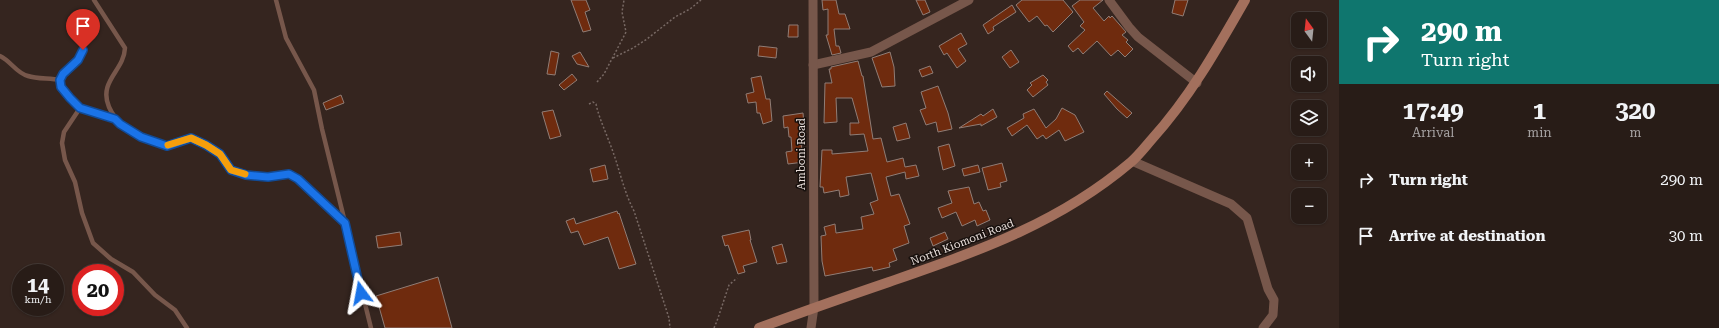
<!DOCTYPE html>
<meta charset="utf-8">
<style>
body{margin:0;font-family:"Roboto Serif",serif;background:#302520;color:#f1f3f6;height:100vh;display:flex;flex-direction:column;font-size:15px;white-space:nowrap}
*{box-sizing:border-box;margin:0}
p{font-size:13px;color:#a5a1a1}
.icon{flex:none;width:22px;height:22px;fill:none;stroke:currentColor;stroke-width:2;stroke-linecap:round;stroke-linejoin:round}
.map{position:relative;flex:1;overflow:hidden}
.drawer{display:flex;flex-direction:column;background:#281c17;width:380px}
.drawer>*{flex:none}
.hud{background:#0f766e;color:#fff;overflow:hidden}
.needle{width:26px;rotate:345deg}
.buttons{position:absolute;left:1291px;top:12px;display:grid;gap:8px}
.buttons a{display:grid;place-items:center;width:36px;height:36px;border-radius:8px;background:#281c17;box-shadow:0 1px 3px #0004,0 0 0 1px #443a36;font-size:20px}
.speed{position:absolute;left:12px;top:264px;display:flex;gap:8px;font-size:20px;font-weight:700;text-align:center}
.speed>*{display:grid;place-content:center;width:52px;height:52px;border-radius:50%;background:#281c17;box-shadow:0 1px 3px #0004,0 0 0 1px #443a36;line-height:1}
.speed small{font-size:10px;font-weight:400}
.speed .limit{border:6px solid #d22;background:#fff;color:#111}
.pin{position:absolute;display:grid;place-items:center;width:34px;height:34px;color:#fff;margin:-41px -17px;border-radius:50% 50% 50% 0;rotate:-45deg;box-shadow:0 0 4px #0007}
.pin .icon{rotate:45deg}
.me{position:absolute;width:44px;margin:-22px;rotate:347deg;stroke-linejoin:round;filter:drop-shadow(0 0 3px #0008)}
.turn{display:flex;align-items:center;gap:14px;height:84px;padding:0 16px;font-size:18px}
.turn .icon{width:52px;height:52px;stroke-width:2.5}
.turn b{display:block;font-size:28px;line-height:34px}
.eta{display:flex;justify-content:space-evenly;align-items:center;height:68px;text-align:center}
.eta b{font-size:24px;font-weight:700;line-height:28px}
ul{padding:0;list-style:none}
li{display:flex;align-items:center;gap:12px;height:56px;padding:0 16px}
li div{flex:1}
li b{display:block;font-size:15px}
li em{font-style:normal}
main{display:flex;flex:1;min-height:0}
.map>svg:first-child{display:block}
</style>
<main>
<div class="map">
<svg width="1339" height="328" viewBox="0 0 1339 328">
<rect width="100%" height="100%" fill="#35251f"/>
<g fill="#6f2b0e" stroke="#907d76">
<polygon points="571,0 586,0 590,10 585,12 591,30 583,32"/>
<polygon points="822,0 836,0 839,14 845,14 850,29 834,29 836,46 839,46 841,53 832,55 826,35 828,35 828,9 823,10"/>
<polygon points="916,0 925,0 930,12 923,15"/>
<polygon points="1022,0 1063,0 1073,12 1053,32 1047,25 1045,26 1037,16 1029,22 1016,5"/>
<polygon points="1080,0 1103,0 1093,8 1104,21 1109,16 1110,18 1112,16 1126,32 1122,35 1128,40 1126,42 1133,49 1125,57 1118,50 1111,56 1097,41 1083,54 1078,48 1073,52 1068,46 1085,30 1080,26 1084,22 1072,6"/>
<polygon points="1175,0 1188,0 1183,16 1172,13"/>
<polygon points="1012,5 1016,12 993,27 994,30 988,34 983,25"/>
<polygon points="789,25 798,25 798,37 788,37"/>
<polygon points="961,33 967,44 958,49 966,61 957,68 947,53 944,55 939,46"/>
<polygon points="759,46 777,48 776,58 758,56"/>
<polygon points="1011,50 1019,62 1010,68 1002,57"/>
<polygon points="551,51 559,53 555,75 547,74"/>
<polygon points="580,52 589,67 577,64 572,56"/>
<polygon points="890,52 894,67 895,86 882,87 872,58"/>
<polygon points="858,61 862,76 863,76 873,139 881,138 887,162 903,158 905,167 916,165 919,176 906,179 905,172 886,177 891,196 899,194 910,224 904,226 909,243 893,249 897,260 889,263 890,267 873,271 872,267 825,276 822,261 821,236 826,235 824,227 835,224 836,233 863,229 861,217 874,214 870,203 878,200 871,173 846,177 849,195 840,197 839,190 824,193 823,187 820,187 822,150 832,150 832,154 868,151 864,134 850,135 850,123 859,123 852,98 836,98 837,122 824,123 825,83 832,83 829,69 831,69 831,67"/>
<polygon points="930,66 933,73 922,77 919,70"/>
<polygon points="572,74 577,80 564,90 559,85"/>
<polygon points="1043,75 1048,80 1046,82 1048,85 1033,97 1027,90 1032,85 1030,83"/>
<polygon points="761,76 766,99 770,99 772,121 763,124 760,113 757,113 756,102 748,103 746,94 754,92 751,78"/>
<polygon points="938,86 948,113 952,129 938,132 936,122 926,125 920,110 926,108 921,92"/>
<polygon points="1107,91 1132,113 1127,118 1117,109 1104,94"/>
<polygon points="341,95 344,103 326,110 323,103"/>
<polygon points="1062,108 1075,115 1084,132 1065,141 1059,130 1046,139 1043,135 1037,139 1027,125 1012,136 1007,128 1024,118 1023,114 1034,109 1046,128 1056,119"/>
<polygon points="993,109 997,117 981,126 981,124 959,128 981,114 983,116"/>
<polygon points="553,110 561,136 550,139 542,112"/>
<polygon points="803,113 805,137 800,138 804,162 788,164 786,152 792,151 791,137 789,137 788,127 784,128 783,116"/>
<polygon points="906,123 910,138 897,141 893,127"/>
<polygon points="949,144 955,166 943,170 938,147"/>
<polygon points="1002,163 1007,181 1000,183 1001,187 988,190 982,168"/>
<polygon points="605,165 608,179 593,182 590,169"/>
<polygon points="978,165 980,172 964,176 962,169"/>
<polygon points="969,187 974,204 979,202 983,211 986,210 990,220 977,226 975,220 962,226 956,212 942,218 938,208 952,203 948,191"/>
<polygon points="617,211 618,214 619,213 636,264 619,269 608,237 584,245 578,231 571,233 566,221 574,218 576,224"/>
<polygon points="749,230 751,240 750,240 757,262 743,266 745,272 738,274 728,245 725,246 722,236"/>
<polygon points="400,232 402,245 378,248 376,236"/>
<polygon points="945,232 948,239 933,246 930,238"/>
<polygon points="782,244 787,262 777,264 772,247"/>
<polygon points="438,277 452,328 385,328 376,296"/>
</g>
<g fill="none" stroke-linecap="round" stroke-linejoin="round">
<g stroke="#786964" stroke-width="1.5" stroke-dasharray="2 2" stroke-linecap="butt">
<polyline points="613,58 633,48 647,39 675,17 690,9 701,0"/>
<polyline points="597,82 604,74 624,36 626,32 622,12 624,0"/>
<path d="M589,104L593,102L596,104C599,118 605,130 610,144C619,166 623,190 634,211L669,318L670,328"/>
<polyline points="714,328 717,321 729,285 737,278"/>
</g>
<g stroke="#77574b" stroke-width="4.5">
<path d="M94,0L125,48C124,71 98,81 109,107C117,126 136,136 155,142C159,143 163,145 167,145C176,146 184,136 193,139C203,142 215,148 222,156C225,160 227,165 230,168C236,174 260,178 268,177C275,177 282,175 289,174L299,179L345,223"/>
<polyline points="276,0 286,38 314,90 322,129 371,328"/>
<path d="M75,23C78,31 83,40 83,49C82,60 71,66 64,73C54,84 70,102 80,108C88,112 106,116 115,119"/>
<path d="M0,56C11,61 16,73 28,76C37,79 50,78 60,80"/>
<polyline points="80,108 64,132 62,143 65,160 75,182 82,213 93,243 111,259 133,272 155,295 175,310 187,328"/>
</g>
<g stroke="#77574b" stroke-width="9">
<polyline points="1109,0 1129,27 1138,37 1197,83"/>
<polyline points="813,65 871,52 969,0"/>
<polyline points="1132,161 1231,204 1247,218 1268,289 1274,300 1273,315 1263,328"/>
<polyline points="811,328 814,307 813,0"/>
</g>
<path stroke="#a3705d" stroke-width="10" d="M759,328C802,312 845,297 889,282C978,251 1058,224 1131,162C1139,155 1145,147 1152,139C1190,97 1217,49 1245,0"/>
</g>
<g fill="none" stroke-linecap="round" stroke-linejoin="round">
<defs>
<polyline id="route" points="83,50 78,60 63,74 60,80 61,87 70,98 80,108 115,119 120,124 141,137 167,146 191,138 206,145 220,154 231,170 246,175 268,177 289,174 298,179 345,223 361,293"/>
</defs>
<use href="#route" stroke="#114b97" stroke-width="10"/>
<use href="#route" stroke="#1a73e8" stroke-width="7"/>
<polyline stroke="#f59e0b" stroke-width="7" points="168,145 191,138 206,145 220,154 231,170 245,174"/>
</g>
<g text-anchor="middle" stroke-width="3" stroke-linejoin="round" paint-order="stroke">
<g font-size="11" fill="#eadfdb" stroke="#17100d">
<text transform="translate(801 154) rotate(-90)" y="4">Amboni Road</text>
<text transform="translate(962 242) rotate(-21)" y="4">North Kiomoni Road</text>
</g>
</g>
</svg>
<div class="buttons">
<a><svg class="needle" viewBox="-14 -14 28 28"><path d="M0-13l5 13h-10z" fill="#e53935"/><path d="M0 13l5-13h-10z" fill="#a5a1a1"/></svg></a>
<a><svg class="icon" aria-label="sound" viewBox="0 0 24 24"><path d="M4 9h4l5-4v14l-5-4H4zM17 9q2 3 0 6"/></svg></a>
<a><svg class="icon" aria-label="layers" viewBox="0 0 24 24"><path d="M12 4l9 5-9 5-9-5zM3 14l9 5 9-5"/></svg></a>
<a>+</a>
<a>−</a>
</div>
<div class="speed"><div>14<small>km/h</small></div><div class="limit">20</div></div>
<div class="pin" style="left:83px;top:50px;background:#d93025"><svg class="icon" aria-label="arrive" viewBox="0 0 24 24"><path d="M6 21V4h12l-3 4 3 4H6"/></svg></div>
<svg class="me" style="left:361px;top:293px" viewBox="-20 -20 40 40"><path d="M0-17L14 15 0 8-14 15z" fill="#1a73e8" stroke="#fff" stroke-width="4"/></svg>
</div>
<section class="drawer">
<div class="hud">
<div class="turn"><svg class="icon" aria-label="right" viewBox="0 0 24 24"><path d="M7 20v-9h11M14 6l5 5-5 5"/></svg><div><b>290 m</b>Turn right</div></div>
</div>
<div class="eta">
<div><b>17:49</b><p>Arrival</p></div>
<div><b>1</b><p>min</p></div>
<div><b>320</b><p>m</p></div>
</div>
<ul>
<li><svg class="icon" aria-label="right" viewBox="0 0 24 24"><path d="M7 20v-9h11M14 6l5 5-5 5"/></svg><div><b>Turn right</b></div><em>290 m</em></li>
<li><svg class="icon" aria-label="arrive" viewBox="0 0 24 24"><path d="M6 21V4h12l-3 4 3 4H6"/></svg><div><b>Arrive at destination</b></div><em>30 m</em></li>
</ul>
</section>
</main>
